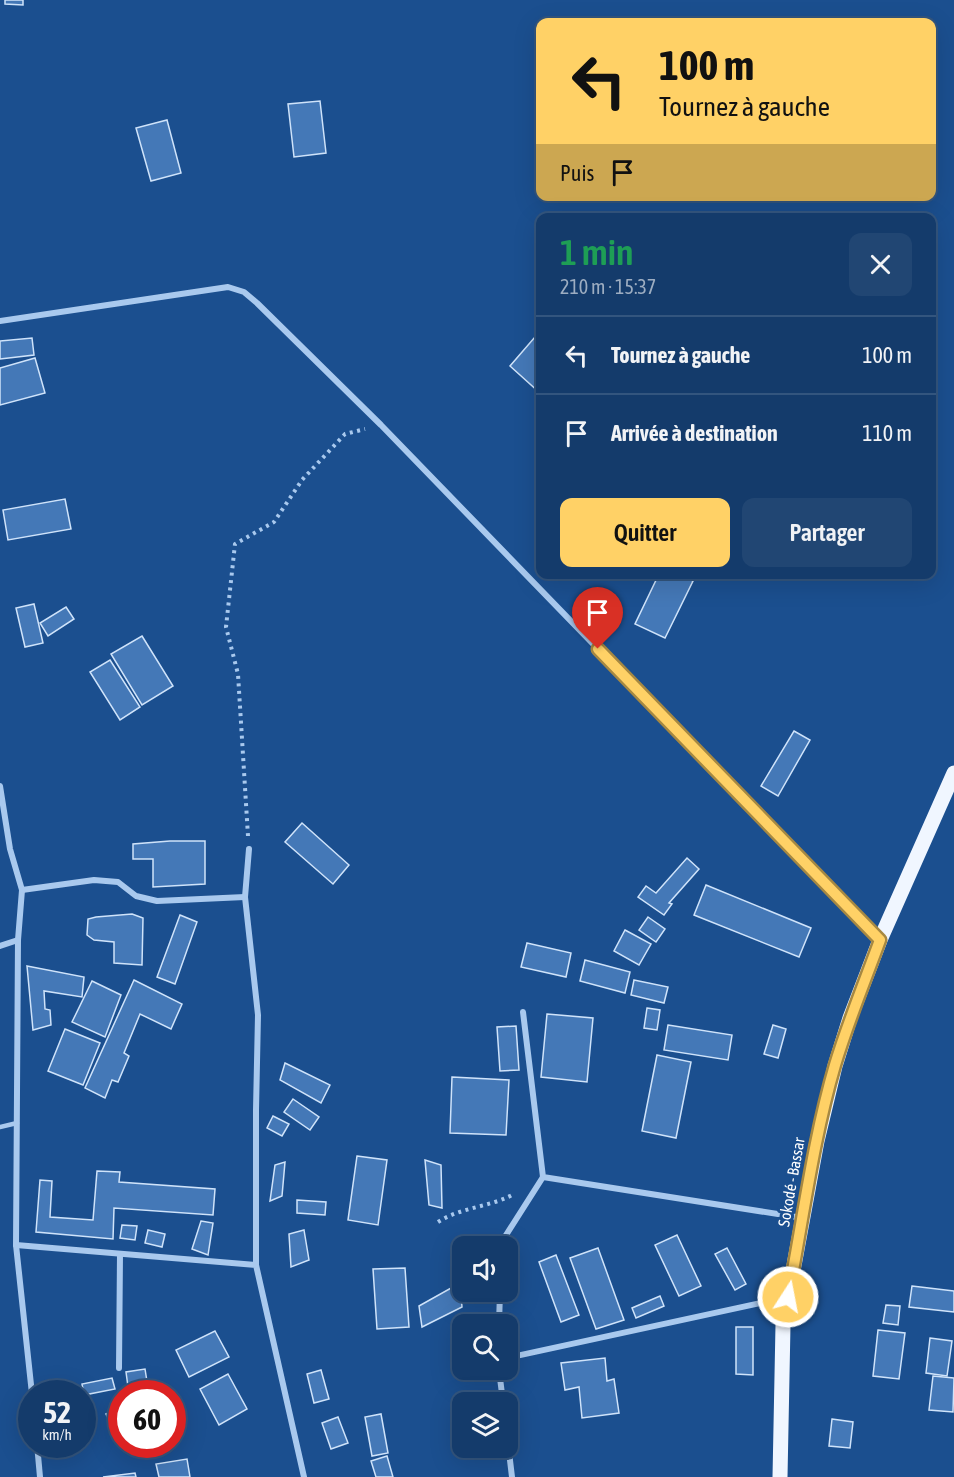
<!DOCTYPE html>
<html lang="fr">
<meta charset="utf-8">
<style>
body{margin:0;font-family:"Asap Condensed",sans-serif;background:#214673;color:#f1f3f6;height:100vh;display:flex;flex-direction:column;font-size:22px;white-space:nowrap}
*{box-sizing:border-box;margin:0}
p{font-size:20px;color:#9dadc1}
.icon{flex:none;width:33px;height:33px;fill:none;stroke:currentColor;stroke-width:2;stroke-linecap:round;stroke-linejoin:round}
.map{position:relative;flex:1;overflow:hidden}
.panel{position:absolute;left:536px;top:213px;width:400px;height:366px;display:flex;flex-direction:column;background:#143b6b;border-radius:12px;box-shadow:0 6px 24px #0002,0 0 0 2px #33557e}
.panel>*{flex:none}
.top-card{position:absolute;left:536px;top:18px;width:400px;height:183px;border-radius:12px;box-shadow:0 6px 24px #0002,0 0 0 2px #33557e;background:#ffd166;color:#111;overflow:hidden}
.controls{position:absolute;left:452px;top:1236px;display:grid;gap:12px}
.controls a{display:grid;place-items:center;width:66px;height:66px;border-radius:12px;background:#143b6b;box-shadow:0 6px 24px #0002,0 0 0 2px #33557e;font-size:30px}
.speed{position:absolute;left:18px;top:1380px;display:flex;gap:12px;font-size:30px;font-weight:700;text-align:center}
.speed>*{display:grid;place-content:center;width:78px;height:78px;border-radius:50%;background:#143b6b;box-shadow:0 6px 24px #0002,0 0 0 2px #33557e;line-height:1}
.speed small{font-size:15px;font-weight:400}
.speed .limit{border:9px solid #d22;background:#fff;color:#111}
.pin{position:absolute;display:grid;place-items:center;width:51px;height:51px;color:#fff;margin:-62px -26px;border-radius:50% 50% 50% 0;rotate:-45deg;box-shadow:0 0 6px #0007}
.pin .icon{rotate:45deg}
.me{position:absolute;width:66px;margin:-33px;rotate:11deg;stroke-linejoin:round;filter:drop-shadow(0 0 4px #0008)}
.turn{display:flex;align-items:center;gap:21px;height:126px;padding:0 24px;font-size:27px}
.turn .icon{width:78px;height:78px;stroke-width:2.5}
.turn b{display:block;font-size:42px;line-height:51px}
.then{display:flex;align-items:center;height:57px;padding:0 24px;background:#0003;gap:12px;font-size:22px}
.round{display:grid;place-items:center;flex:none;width:63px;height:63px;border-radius:12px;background:#214673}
.head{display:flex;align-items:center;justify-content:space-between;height:102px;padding:0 24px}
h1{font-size:36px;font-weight:600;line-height:45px;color:#1e9e55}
.primary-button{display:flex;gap:12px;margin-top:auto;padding:12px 24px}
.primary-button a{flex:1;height:69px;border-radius:12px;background:#ffd166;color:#111;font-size:24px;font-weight:600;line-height:69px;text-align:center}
.primary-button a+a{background:#214673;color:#f1f3f6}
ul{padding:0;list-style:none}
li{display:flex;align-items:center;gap:18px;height:78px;padding:0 24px;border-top:2px solid #33557e}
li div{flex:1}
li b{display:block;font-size:22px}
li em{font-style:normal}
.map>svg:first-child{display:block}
</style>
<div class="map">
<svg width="954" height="1477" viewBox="0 0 954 1477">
<rect width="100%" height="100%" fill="#1b4f8f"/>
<g fill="#4478b7" stroke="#cfe3fa" stroke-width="1.5">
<polygon points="5,0 23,0 23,5 5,4"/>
<polygon points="320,101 326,153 294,157 288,104"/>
<polygon points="167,120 181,173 151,181 136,128"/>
<polygon points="535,337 540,341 540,393 510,366"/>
<polygon points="32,338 34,355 0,359 0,341"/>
<polygon points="35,358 45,393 0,405 0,368"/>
<polygon points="65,499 71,529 8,540 3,510"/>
<polygon points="659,574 679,574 693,581 665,638 635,624"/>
<polygon points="34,604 43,643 25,647 16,608"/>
<polygon points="66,607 74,619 48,636 40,623"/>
<polygon points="142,636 173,686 142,705 111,654"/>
<polygon points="110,660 140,707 120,720 90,672"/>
<polygon points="794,731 810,740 778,796 761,786"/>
<polygon points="302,823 349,865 333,884 285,842"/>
<polygon points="170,841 205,841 205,884 153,887 153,859 133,859 133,844"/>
<polygon points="687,858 699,869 669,903 672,904 664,915 638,897 646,886 656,893"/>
<polygon points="706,885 811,928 799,957 694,915"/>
<polygon points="132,914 143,918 142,965 114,963 114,942 94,940 87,935 88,919 96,917"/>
<polygon points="180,915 197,922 175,984 157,977"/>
<polygon points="648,917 665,929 656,942 639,930"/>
<polygon points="625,930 651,944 639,965 614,951"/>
<polygon points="527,943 571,953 566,977 521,967"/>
<polygon points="585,960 630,972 625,993 580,981"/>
<polygon points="27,966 84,977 82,997 44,991 45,1009 50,1010 51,1025 33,1030"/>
<polygon points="134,980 182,1004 171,1029 140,1014 124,1053 129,1056 118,1082 112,1080 105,1098 85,1088"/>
<polygon points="634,980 668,987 664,1003 631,995"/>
<polygon points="92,981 121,995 105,1037 72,1022"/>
<polygon points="647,1008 660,1010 657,1030 644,1028"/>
<polygon points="547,1014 593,1018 587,1082 541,1077"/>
<polygon points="668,1025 732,1035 728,1060 664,1050"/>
<polygon points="773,1025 786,1029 778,1058 764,1054"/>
<polygon points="516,1026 519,1070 500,1071 497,1027"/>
<polygon points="65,1029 100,1043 83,1085 48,1071"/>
<polygon points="657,1055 691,1062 676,1138 642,1131"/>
<polygon points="285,1063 330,1085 321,1103 280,1080"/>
<polygon points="452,1077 509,1080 506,1135 450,1133"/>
<polygon points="293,1099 319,1117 310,1130 284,1112"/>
<polygon points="273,1116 289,1124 282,1136 267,1128"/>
<polygon points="357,1156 387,1160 378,1225 348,1220"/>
<polygon points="425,1160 441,1165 442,1208 429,1205"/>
<polygon points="285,1162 282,1196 270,1201 275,1165"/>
<polygon points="97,1171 120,1172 119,1182 215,1189 213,1215 114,1208 113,1239 36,1232 40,1180 52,1181 50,1217 93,1220"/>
<polygon points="297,1200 326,1202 325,1215 297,1213"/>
<polygon points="201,1221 213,1223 208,1255 192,1249"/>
<polygon points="122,1225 137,1226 135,1240 120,1238"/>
<polygon points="148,1230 165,1234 162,1247 145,1243"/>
<polygon points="304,1230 309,1260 291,1267 289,1234"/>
<polygon points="677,1235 701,1286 679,1296 655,1245"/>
<polygon points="598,1248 624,1320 596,1329 570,1258"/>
<polygon points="727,1248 746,1284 735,1290 715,1254"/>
<polygon points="556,1255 579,1315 561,1322 539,1262"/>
<polygon points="405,1268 409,1327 377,1329 373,1269"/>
<polygon points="460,1283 462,1307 422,1327 419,1306"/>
<polygon points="912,1286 954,1291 954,1312 909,1307"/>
<polygon points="660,1296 664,1306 636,1318 632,1308"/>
<polygon points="886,1305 900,1306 898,1325 883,1323"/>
<polygon points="736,1327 753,1327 753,1375 736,1374"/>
<polygon points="878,1330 905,1333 899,1379 873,1376"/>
<polygon points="215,1331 229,1357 189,1377 176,1350"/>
<polygon points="930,1338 952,1341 947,1376 926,1373"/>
<polygon points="605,1358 607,1381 614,1379 619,1413 582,1418 579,1387 565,1390 561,1363"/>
<polygon points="145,1369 149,1394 129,1394 126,1372"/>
<polygon points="321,1370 329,1399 314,1403 307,1374"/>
<polygon points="228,1374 247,1409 219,1425 200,1389"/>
<polygon points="933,1376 954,1378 953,1412 929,1410"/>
<polygon points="112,1378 115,1389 84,1395 82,1384"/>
<polygon points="118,1409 122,1421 111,1426 106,1414"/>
<polygon points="381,1414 388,1453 372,1456 365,1417"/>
<polygon points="338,1417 348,1443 331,1449 322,1423"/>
<polygon points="832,1419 853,1422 850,1448 829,1446"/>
<polygon points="387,1456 393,1477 376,1477 371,1461"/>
<polygon points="187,1459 190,1477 159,1477 156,1464"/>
<polygon points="135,1473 136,1477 103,1477"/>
</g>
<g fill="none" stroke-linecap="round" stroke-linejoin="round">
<g stroke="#a9c9ee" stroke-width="4" stroke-dasharray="3 4.5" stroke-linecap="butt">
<polyline points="248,836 238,674 226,627 235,544 274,522 302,480 345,434 365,429"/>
<path d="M438,1222C461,1207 491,1207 514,1194"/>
</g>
<polyline stroke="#a9c9ee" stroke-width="4.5" points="0,1127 17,1123"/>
<g stroke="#a9c9ee" stroke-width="6">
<polyline points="0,321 228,287 244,292 257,303 381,425 879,939"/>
<polyline points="0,786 10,849 22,890 18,940 16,1245 32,1394"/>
<polyline points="249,849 245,897 258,1015 256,1110 256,1265"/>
<polyline points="22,890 94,880 118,882 136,896 157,901 245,897"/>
<polyline points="0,946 18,940"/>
<polyline points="523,1012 543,1177 803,1218"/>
<polyline points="16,1245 256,1265 304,1477"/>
<polyline points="501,1246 501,1243 543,1177"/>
<polyline points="499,1324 500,1292"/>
<polyline points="507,1358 788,1297"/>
<polyline points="119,1368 120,1254"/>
<polyline points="499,1370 503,1402"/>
<polyline points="507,1435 512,1477"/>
<polyline points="37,1444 40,1477"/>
</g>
<polyline stroke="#f0f6ff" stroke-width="15" points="780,1477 783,1325 817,1141 835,1066 850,1018 880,940 954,773"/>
</g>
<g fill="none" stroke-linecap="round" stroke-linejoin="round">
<defs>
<path id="route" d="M598,649L880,940C865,981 848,1022 835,1065C813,1140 803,1220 788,1297"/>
</defs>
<use href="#route" stroke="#a68842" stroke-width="15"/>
<use href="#route" stroke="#ffd166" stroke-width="10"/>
</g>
<g text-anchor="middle" stroke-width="6" stroke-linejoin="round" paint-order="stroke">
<g font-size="16" fill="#fff" stroke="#1b4f8f">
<text transform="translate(791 1182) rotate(-80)" y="6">Sokodé - Bassar</text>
</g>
</g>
</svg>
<div class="controls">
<a><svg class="icon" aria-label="sound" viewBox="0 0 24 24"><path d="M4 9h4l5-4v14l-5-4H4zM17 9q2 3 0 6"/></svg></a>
<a><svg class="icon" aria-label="search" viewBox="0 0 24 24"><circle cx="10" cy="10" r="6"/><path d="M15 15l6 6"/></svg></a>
<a><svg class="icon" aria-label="layers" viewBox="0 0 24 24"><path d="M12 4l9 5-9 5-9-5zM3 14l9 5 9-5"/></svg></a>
</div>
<div class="speed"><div>52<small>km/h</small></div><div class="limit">60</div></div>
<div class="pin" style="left:598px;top:649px;background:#d93025"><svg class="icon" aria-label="arrive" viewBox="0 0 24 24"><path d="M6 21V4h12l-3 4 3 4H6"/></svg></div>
<svg class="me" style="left:788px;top:1297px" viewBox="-20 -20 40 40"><circle r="17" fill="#ffd166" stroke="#fff" stroke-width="3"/><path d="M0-11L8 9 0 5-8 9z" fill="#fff"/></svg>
<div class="top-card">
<div class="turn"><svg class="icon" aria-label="left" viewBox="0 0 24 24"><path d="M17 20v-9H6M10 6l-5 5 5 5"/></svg><div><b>100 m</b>Tournez à gauche</div></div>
<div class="then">Puis<svg class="icon" aria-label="arrive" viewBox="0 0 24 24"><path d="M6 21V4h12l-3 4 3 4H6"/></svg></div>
</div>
<section class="panel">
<div class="head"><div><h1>1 min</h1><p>210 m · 15:37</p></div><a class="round"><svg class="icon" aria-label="close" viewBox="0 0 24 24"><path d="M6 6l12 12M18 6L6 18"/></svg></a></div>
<ul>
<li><svg class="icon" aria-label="left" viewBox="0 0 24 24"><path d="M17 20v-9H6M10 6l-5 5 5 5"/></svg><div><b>Tournez à gauche</b></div><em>100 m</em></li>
<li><svg class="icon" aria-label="arrive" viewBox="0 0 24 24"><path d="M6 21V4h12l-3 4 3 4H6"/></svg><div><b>Arrivée à destination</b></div><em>110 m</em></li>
</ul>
<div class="primary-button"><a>Quitter</a><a>Partager</a></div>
</section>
</div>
